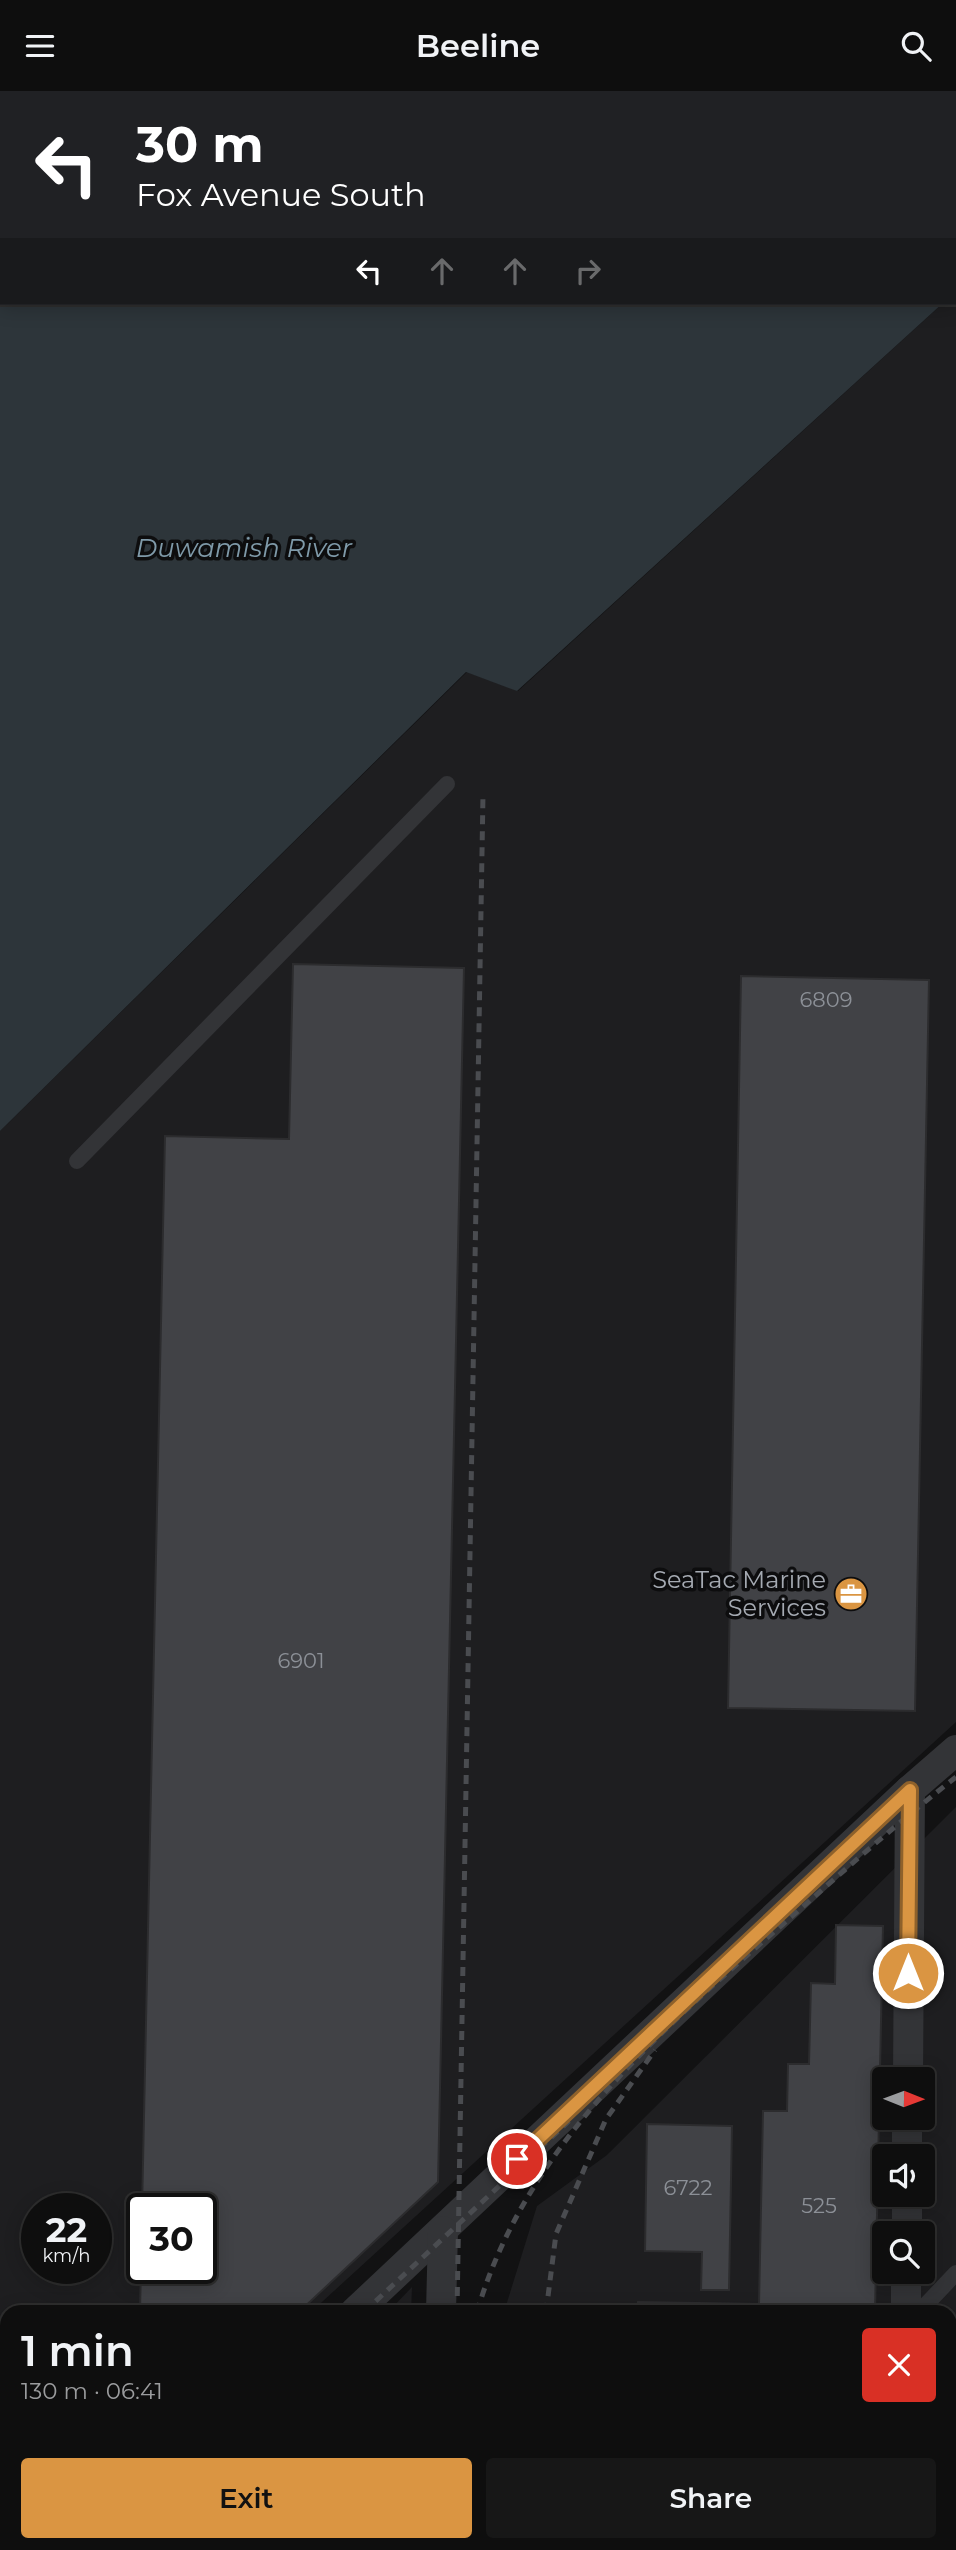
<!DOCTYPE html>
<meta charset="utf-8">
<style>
body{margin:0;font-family:Montserrat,sans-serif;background:#171717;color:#f1f3f6;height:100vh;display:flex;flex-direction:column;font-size:26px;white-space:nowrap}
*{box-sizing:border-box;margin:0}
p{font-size:23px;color:#9b9c9e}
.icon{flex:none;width:38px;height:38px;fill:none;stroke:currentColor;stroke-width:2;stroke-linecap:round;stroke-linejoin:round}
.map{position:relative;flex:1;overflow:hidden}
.sheet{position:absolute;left:0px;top:2214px;width:957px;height:247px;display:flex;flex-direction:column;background:#0e0e0e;border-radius:21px 21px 0 0;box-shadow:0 4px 18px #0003,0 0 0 2px #2e2e2e}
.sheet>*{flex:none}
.hud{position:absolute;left:0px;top:0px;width:957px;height:214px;box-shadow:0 4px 18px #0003,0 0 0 2px #2e2e2e;background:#202124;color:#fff;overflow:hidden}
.needle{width:46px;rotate:91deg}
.fabs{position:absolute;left:872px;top:1976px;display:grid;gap:14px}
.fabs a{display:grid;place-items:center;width:63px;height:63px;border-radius:7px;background:#0e0e0e;box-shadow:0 4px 18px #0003,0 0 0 2px #2e2e2e;font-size:35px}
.speed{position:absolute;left:21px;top:2102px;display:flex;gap:14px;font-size:35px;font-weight:700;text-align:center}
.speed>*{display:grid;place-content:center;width:91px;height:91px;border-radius:50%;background:#0e0e0e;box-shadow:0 4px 18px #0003,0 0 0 2px #2e2e2e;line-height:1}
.speed small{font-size:18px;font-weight:400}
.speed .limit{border:4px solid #111;border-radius:10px;background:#fff;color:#111}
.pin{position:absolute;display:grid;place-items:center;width:60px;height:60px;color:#fff;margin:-30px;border:4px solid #fff;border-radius:50%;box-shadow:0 2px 7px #0007}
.me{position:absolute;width:77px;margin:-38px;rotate:0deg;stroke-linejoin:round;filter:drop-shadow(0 0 5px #0008)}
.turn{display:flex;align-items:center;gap:24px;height:147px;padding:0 21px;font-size:32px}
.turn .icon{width:91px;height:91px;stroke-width:2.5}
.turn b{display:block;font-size:49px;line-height:60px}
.lanes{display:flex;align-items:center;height:66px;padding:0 21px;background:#0003;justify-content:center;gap:35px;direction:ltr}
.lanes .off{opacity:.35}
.round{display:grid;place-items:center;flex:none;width:74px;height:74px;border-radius:7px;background:#171717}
.head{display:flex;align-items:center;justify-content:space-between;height:119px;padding:0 21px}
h1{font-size:42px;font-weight:600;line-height:52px}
.button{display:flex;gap:14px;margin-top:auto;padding:14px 21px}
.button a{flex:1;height:80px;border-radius:7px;background:#da9542;color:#111;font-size:28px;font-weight:600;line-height:80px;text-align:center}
.button a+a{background:#171717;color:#f1f3f6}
header{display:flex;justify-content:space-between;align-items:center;height:91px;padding:0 21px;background:#0e0e0e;font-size:32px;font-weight:600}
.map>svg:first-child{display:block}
</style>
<header><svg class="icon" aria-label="menu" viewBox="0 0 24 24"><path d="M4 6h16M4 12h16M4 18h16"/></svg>Beeline<svg class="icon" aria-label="search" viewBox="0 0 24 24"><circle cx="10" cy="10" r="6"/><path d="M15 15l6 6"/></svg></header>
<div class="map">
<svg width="956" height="2459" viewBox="0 0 956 2459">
<rect width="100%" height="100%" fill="#121213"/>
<g fill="#1e1e20" fill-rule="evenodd">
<path d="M956,200V1631L311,2221H7V2454H54L48,2459H0V1040L467,581L518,600L943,212H956ZM37,2118H96V2177H37ZM142,2118H201V2177H142Z"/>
<path d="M956,1716V2459H475V2454H950V2221H504L537,2115L607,2064ZM884,1988H922V2026H884ZM884,2065H922V2104H884ZM884,2142H922V2180H884Z"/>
<polygon points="412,2196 411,2221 388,2221"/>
<polygon points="162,2454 406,2454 406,2459 157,2459"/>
</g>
<polygon fill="#2d353a" points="0,0 956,0 956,200 956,2 2,2 2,212 943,212 517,600 466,581 0,1040"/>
<g fill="#414246" stroke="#2c2c2e" stroke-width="2">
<polygon points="293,873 464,877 438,2091 299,2221 140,2221 142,2126 142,2177 201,2177 201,2118 142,2118 165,1045 289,1048"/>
<polygon points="741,885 929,889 915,1620 728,1617"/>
<polygon points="836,1834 883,1835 875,2221 637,2221 638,2211 759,2213 763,2020 787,2020 788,1973 809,1973 811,1892 835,1893"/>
<polygon points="647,2033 732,2035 729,2199 701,2199 702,2161 645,2160"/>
<polygon points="956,2339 956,2365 950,2360 950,2346"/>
<polygon points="166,2454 270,2454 381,2459 162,2459"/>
<polygon points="613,2454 646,2454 646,2459 612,2459"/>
</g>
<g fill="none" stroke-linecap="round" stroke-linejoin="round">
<g stroke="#333437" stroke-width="16">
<polyline points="77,1070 447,693"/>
<polyline points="919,2221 956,2182"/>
<polyline points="778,2454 797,2459"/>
</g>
<g stroke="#333437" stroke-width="30">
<polyline points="908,1988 910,1699"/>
<polyline points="907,2065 907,2026"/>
<polyline points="907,2142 907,2104"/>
<polyline points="355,2221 910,1699 956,1659"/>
<polyline points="441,2221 443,2140"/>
<polyline points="906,2221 906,2180"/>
<polyline points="100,2459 106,2454"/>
<polyline points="437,2459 437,2454"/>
<polyline points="905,2459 905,2454"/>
</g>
<g stroke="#4a4c50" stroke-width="5" stroke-dasharray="9 7" stroke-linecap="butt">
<polyline points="364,2221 569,2030"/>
<polyline points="457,2221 483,703"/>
<path d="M477,2221C525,2057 657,1942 782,1834C839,1784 896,1733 956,1686"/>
<polyline points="546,2221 556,2143 606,2028 655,1959"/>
<polyline points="102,2459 108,2454"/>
<polyline points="127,2459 131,2454"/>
<polyline points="453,2459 453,2454"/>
<polyline points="538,2459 538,2454"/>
</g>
</g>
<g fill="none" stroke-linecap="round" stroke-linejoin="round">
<defs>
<polyline id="route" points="517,2068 910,1699 908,1882"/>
</defs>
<use href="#route" stroke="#8e612b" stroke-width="18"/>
<use href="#route" stroke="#da9542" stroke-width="12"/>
</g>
<defs>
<symbol id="office-disc" viewBox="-11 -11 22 22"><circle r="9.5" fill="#da9542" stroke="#0d0d0e"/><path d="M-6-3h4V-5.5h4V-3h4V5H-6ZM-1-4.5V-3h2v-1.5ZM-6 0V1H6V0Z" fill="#fff"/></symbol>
</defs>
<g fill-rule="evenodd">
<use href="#office-disc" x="832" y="1484" width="38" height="38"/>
</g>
<g text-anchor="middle" stroke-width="7" stroke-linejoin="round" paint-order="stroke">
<g font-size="21" fill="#8c9097">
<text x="826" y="916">6809</text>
<text x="301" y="1577">6901</text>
<text x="688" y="2104">6722</text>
<text x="819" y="2122">525</text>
</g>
<g font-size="24" fill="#a5aab2" stroke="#0d0d0e" text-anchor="end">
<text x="826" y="1497">SeaTac Marine<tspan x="826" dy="28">Services</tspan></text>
</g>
<g font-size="26" font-style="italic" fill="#7f9aa9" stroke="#0d0d0e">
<text x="244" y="466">Duwamish River</text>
</g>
</g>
</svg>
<div class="fabs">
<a><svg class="needle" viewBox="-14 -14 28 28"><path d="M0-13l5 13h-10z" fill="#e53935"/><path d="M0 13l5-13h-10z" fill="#9b9c9e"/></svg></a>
<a><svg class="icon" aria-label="sound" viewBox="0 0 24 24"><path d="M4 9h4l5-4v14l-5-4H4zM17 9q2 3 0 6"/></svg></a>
<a><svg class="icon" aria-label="search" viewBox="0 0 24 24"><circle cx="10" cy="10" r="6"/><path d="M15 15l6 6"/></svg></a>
</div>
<div class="speed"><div>22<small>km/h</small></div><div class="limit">30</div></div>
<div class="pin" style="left:517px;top:2068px;background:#d93025"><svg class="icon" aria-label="arrive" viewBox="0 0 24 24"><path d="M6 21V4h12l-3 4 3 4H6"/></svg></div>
<svg class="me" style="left:908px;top:1882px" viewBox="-20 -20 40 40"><circle r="17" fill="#da9542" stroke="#fff" stroke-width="3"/><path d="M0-11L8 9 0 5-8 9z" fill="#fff"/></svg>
<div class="hud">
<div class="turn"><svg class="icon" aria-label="left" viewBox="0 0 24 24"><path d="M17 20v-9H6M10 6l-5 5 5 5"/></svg><div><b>30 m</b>Fox Avenue South</div></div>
<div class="lanes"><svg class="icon" aria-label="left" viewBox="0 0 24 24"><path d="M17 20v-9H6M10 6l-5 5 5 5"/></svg><svg class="icon off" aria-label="ahead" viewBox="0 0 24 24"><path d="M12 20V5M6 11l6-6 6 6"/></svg><svg class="icon off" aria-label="ahead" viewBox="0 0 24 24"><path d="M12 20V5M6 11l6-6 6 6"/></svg><svg class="icon off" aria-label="right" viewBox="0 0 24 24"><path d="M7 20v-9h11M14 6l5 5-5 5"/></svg></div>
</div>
<section class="sheet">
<div class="head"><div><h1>1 min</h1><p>130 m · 06:41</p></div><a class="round" style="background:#d93025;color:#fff"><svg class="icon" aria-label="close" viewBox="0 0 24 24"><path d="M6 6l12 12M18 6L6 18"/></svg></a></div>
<div class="button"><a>Exit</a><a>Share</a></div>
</section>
</div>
